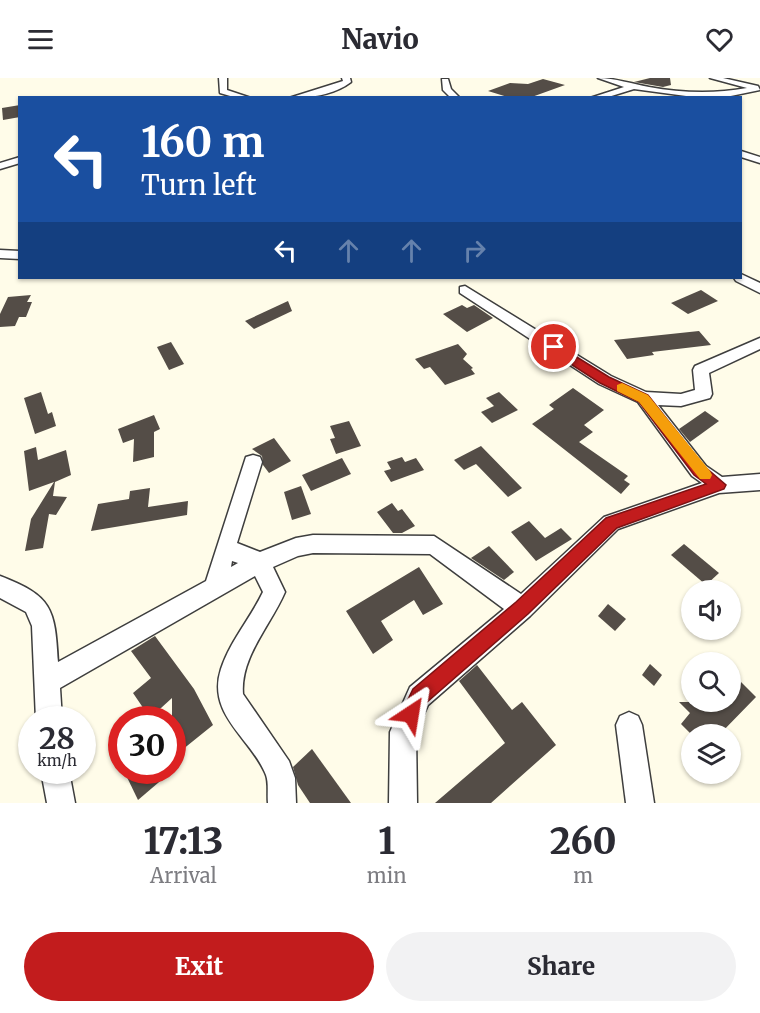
<!DOCTYPE html>
<style>
body{margin:0;font-family:Merriweather,serif;background:#f2f2f3;color:#2b2b33;height:100vh;display:flex;flex-direction:column;font-size:22px;white-space:nowrap}
*{box-sizing:border-box;margin:0}
p{font-size:20px;color:#7c7c81}
.icon{flex:none;width:33px;height:33px;fill:none;stroke:currentColor;stroke-width:2;stroke-linecap:round;stroke-linejoin:round}
.map{position:relative;height:725px;overflow:hidden}
.drawer{display:flex;flex-direction:column;background:#fff;flex:1}
.drawer>*{flex:none}
.top-card{position:absolute;left:18px;top:18px;width:724px;height:183px;border-radius:0px;box-shadow:0 2px 4px #0004;background:#1a4fa0;color:#fff;overflow:hidden}
.tools{position:absolute;left:681px;top:502px;display:grid;gap:12px}
.tools a{display:grid;place-items:center;width:60px;height:60px;border-radius:50%;background:#fff;box-shadow:0 2px 4px #0004;font-size:30px}
.speed{position:absolute;left:18px;top:628px;display:flex;gap:12px;font-size:30px;font-weight:700;text-align:center}
.speed>*{display:grid;place-content:center;width:78px;height:78px;border-radius:50%;background:#fff;box-shadow:0 2px 4px #0004;line-height:1}
.speed small{font-size:15px;font-weight:400}
.speed .limit{border:9px solid #d22;background:#fff;color:#111}
.pin{position:absolute;display:grid;place-items:center;width:51px;height:51px;color:#fff;margin:-26px;border:3px solid #fff;border-radius:50%;box-shadow:0 2px 6px #0007}
.me{position:absolute;width:66px;margin:-33px;rotate:33deg;stroke-linejoin:round;filter:drop-shadow(0 0 4px #0008)}
.turn{display:flex;align-items:center;gap:21px;height:126px;padding:0 24px;font-size:27px}
.turn .icon{width:78px;height:78px;stroke-width:2.5}
.turn b{display:block;font-size:42px;line-height:51px}
.lanes{display:flex;align-items:center;height:57px;padding:0 24px;background:#0003;justify-content:center;gap:30px;direction:ltr}
.lanes .off{opacity:.35}
.eta{display:flex;justify-content:space-evenly;align-items:center;height:102px;text-align:center}
.eta b{font-size:36px;font-weight:800;line-height:42px}
.primary-button{display:flex;gap:12px;margin-top:auto;padding:12px 24px}
.primary-button a{flex:1;height:69px;border-radius:36px;background:#c21c1d;color:#fff;font-size:24px;font-weight:800;line-height:69px;text-align:center}
.primary-button a+a{background:#f2f2f3;color:#2b2b33}
header{display:flex;justify-content:space-between;align-items:center;height:78px;padding:0 24px;background:#fff;font-size:27px;font-weight:800}
.map>svg:first-child{display:block}
</style>
<header><svg class="icon" aria-label="menu" viewBox="0 0 24 24"><path d="M4 6h16M4 12h16M4 18h16"/></svg>Navio<svg class="icon" aria-label="heart" viewBox="0 0 24 24"><path d="M12 20l-8-8c-3-5 5-10 8-4 3-6 11-1 8 4z"/></svg></header>
<div class="map">
<svg width="760" height="725" viewBox="0 0 760 725">
<rect width="100%" height="100%" fill="#fffce9"/>
<g fill="#544d47">
<polygon points="650,0 670,0 671,7 663,9 634,4"/>
<polygon points="543,1 565,7 529,20 511,20 488,13 510,5 528,6"/>
<polygon points="20,27 20,39 3,42 2,30"/>
<polygon points="701,212 718,223 688,236 671,225"/>
<polygon points="31,217 27,224 32,224 26,239 19,239 15,248 0,249 0,236 8,219"/>
<polygon points="288,223 292,233 254,251 245,243"/>
<polygon points="462,227 467,230 474,227 493,240 467,254 443,236"/>
<polygon points="699,253 711,267 652,274 654,277 627,281 614,262"/>
<polygon points="171,264 184,286 169,292 157,269"/>
<polygon points="458,266 467,276 463,281 473,290 471,291 475,296 445,307 430,289 424,291 415,281"/>
<polygon points="573,310 604,332 584,347 593,354 579,364 628,398 624,402 630,406 621,416 532,346 554,331 549,327"/>
<polygon points="41,314 48,336 52,334 56,348 35,356 24,320"/>
<polygon points="499,314 518,332 492,345 481,334 494,328 486,320"/>
<polygon points="705,333 719,343 690,364 679,351"/>
<polygon points="154,337 160,351 154,354 154,379 133,384 134,361 123,365 118,351"/>
<polygon points="349,343 361,368 336,376 330,361 335,360 330,348"/>
<polygon points="274,360 291,383 269,395 263,387 262,378 252,371"/>
<polygon points="481,368 522,410 508,419 476,386 464,392 454,382"/>
<polygon points="36,369 38,382 66,372 71,397 55,404 53,418 67,419 56,437 49,436 43,470 25,473 31,441 54,404 29,413 24,373"/>
<polygon points="402,379 405,384 416,380 424,392 391,404 384,393 391,391 387,384"/>
<polygon points="342,380 351,396 311,413 302,397"/>
<polygon points="301,408 311,436 292,442 284,414"/>
<polygon points="150,410 148,429 188,423 187,437 91,453 98,426 129,421 130,413"/>
<polygon points="392,425 398,433 402,431 415,448 402,455 393,455 377,434"/>
<polygon points="529,443 545,460 561,450 572,461 536,483 511,454"/>
<polygon points="684,466 719,495 706,507 671,477"/>
<polygon points="489,468 514,494 504,502 471,480"/>
<polygon points="419,489 443,526 423,537 414,522 381,543 393,562 373,576 346,533"/>
<polygon points="608,526 626,541 615,553 598,538"/>
<polygon points="155,558 194,611 213,647 172,680 172,620 150,640 133,615 151,600 131,573"/>
<polygon points="650,586 662,597 654,608 642,597"/>
<polygon points="477,587 512,632 522,624 556,667 491,725 435,725 505,665 459,603"/>
<polygon points="730,593 756,619 719,657 692,657 681,646 690,635 679,624 730,624"/>
<polygon points="312,671 351,725 310,725 298,707 293,689"/>
<polygon points="124,693 172,693 138,722"/>
</g>
<g fill="none" stroke-linecap="round" stroke-linejoin="round">
<defs>
<g id="minor">
<polygon points="219,0 227,0 227,12 251,20 237,20 220,15"/>
<path d="M342,0H350L351,4C334,17 310,20 289,20L343,3Z"/>
<path d="M598,0C615,0 632,6 649,9C682,15 714,16 747,10L710,0H723L758,8L760,12L721,20H701L634,11L605,20H590L624,9Z"/>
<polygon points="442,1 448,1 451,11 460,20 451,20 443,12"/>
<polygon points="741,73 760,79 760,85 741,79"/>
<polygon points="20,79 20,85 0,91 0,85"/>
<polygon points="0,172 20,173 20,181 0,180"/>
<polygon points="741,196 760,205 760,215 736,203 734,200 741,200"/>
<path d="M465,208L611,298L646,314L681,316L695,312L693,292L695,288L760,260V271L709,295L712,316L710,320L681,328L658,327L706,388L722,399L760,396V412L719,415L618,451L530,538L428,627L416,654L417,725H389L390,654L410,609L504,531L430,476L313,475L298,478L273,489L285,514C271,547 240,579 243,616L289,683L295,700L296,725H268C267,716 269,705 266,697C252,661 206,637 221,591C230,563 250,541 263,514L255,498L60,610L62,642H36L32,548L26,534L0,520V498C52,518 55,530 58,584L206,503L246,379L253,377L260,379L262,384L237,465L260,474L296,460L313,457L434,458L521,516L604,439L702,405L692,398L638,324L599,306L460,215V209ZM232,483L238,485L231,489Z"/>
<polygon points="629,634 638,638 642,647 654,725 626,725 616,647 620,638"/>
<polygon points="41,693 69,693 75,725 47,725"/>
</g>
</defs>
<use href="#minor" stroke="#3e3e3e" stroke-width="3"/>
<use href="#minor" fill="#fff" fill-rule="evenodd"/>
</g>
<polygon fill="#c21c1d" stroke="#7e1213" stroke-width="1.5" points="554,265 609,299 648,317 704,388 726,407 724,411 617,450 528,536 426,625 418,643 411,646 404,643 401,636 413,611 516,524 606,440 706,406 694,397 639,324 600,305 549,272 548,269"/>
<polygon fill="#f59e0b" points="622,305 648,317 710,393 712,397 710,401 700,401 639,324 617,313 617,307"/>
</svg>
<div class="tools">
<a><svg class="icon" aria-label="sound" viewBox="0 0 24 24"><path d="M4 9h4l5-4v14l-5-4H4zM17 9q2 3 0 6"/></svg></a>
<a><svg class="icon" aria-label="search" viewBox="0 0 24 24"><circle cx="10" cy="10" r="6"/><path d="M15 15l6 6"/></svg></a>
<a><svg class="icon" aria-label="layers" viewBox="0 0 24 24"><path d="M12 4l9 5-9 5-9-5zM3 14l9 5 9-5"/></svg></a>
</div>
<div class="speed"><div>28<small>km/h</small></div><div class="limit">30</div></div>
<div class="pin" style="left:554px;top:269px;background:#d93025"><svg class="icon" aria-label="arrive" viewBox="0 0 24 24"><path d="M6 21V4h12l-3 4 3 4H6"/></svg></div>
<svg class="me" style="left:411px;top:636px" viewBox="-20 -20 40 40"><path d="M0-17L14 15 0 8-14 15z" fill="#c21c1d" stroke="#fff" stroke-width="4"/></svg>
<div class="top-card">
<div class="turn"><svg class="icon" aria-label="left" viewBox="0 0 24 24"><path d="M17 20v-9H6M10 6l-5 5 5 5"/></svg><div><b>160 m</b>Turn left</div></div>
<div class="lanes"><svg class="icon" aria-label="left" viewBox="0 0 24 24"><path d="M17 20v-9H6M10 6l-5 5 5 5"/></svg><svg class="icon off" aria-label="ahead" viewBox="0 0 24 24"><path d="M12 20V5M6 11l6-6 6 6"/></svg><svg class="icon off" aria-label="ahead" viewBox="0 0 24 24"><path d="M12 20V5M6 11l6-6 6 6"/></svg><svg class="icon off" aria-label="right" viewBox="0 0 24 24"><path d="M7 20v-9h11M14 6l5 5-5 5"/></svg></div>
</div>
</div>
<section class="drawer">
<div class="eta">
<div><b>17:13</b><p>Arrival</p></div>
<div><b>1</b><p>min</p></div>
<div><b>260</b><p>m</p></div>
</div>
<div class="primary-button"><a>Exit</a><a>Share</a></div>
</section>
